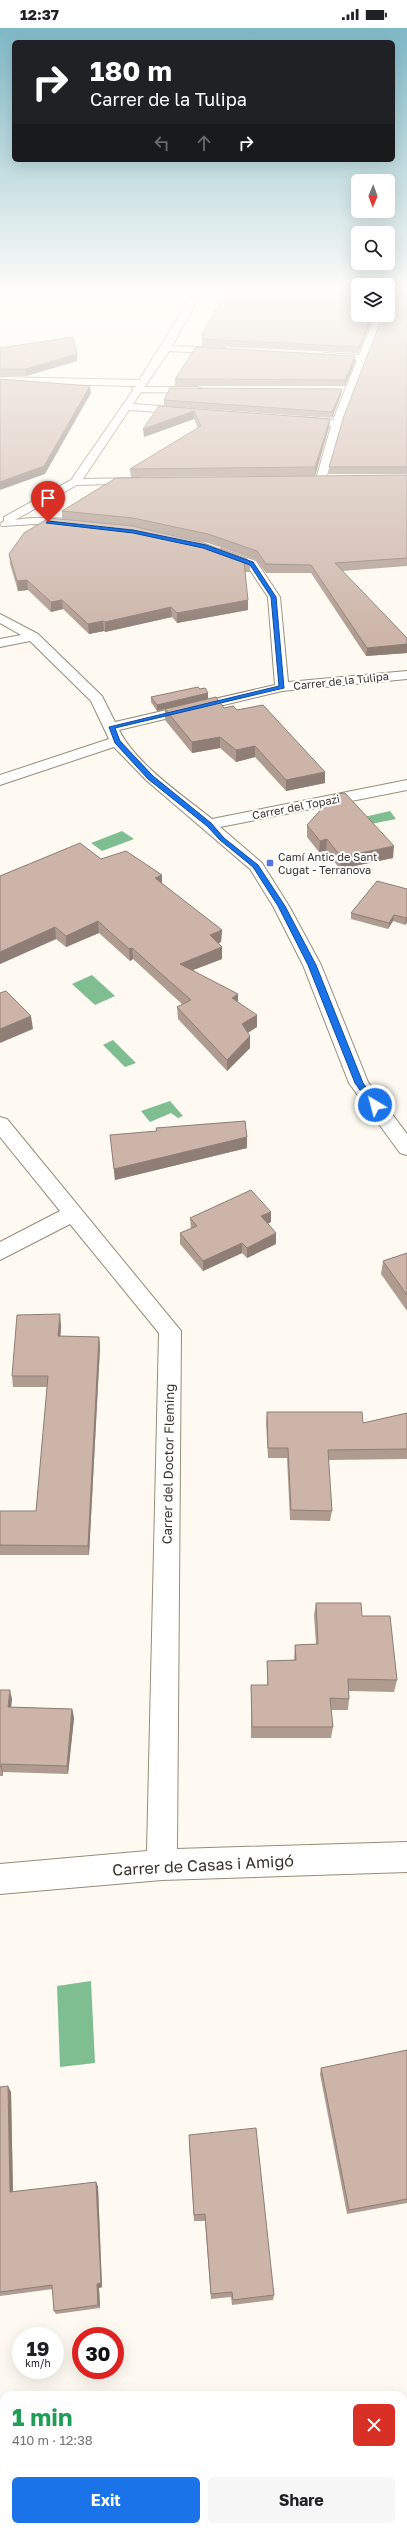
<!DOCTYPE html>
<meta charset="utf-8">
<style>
body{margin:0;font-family:"Golos Text",sans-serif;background:#f6f6f6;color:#202124;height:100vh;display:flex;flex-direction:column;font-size:15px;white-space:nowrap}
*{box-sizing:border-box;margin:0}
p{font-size:13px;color:#757577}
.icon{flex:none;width:22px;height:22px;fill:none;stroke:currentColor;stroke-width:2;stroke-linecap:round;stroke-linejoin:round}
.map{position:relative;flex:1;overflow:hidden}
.details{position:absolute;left:0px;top:2363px;width:407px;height:140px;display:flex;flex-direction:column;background:#fff;border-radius:12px 12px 0 0;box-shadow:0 4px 16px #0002}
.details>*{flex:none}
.hud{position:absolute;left:12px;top:12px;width:383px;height:122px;border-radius:6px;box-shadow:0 4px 16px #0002;background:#202124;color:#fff;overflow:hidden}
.needle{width:26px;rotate:181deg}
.buttons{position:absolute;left:351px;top:146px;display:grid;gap:8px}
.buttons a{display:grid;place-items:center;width:44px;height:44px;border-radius:6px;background:#fff;box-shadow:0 4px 16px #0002;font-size:20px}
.speed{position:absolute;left:12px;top:2299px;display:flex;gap:8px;font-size:20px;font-weight:700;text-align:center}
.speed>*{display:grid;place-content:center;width:52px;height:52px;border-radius:50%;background:#fff;box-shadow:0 4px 16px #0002;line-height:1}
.speed small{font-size:10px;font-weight:400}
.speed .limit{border:6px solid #d22;background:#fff;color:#111}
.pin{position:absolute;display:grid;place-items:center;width:34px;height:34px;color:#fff;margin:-41px -17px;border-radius:50% 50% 50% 0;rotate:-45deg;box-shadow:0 0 4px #0007}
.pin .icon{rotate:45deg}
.me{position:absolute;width:44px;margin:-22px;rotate:323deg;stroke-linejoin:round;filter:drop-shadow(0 0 3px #0008)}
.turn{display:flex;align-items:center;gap:14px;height:84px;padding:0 12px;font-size:18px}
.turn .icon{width:52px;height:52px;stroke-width:2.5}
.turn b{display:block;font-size:28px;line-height:34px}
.lanes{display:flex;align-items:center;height:38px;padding:0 12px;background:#0003;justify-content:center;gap:20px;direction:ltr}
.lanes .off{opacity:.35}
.round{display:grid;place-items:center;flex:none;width:42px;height:42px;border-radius:6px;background:#f6f6f6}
.overview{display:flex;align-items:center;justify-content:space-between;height:68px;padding:0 12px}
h1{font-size:24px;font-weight:700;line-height:30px;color:#1e9e55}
.cta{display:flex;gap:8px;margin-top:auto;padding:8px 12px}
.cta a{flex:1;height:46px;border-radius:6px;background:#1a73e8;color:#fff;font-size:16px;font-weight:700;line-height:46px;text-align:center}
.cta a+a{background:#f6f6f6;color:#202124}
.status{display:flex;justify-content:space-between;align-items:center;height:28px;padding:0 20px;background:#fff;direction:ltr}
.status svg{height:11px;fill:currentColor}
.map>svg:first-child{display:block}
</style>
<div class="status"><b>12:37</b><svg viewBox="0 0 49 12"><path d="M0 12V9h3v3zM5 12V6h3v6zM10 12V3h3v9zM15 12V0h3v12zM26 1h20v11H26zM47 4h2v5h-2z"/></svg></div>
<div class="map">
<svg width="407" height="2503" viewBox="0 0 407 2503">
<rect width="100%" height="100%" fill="#fefaf1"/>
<g fill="#7fbe90">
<polygon points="390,783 396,791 371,796 364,789"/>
<polygon points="122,803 134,811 102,823 91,815"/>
<polygon points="92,947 115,968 95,977 72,956"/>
<polygon points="113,1012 136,1035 125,1039 103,1017"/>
<polygon points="170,1073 183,1088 178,1090 171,1085 150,1094 141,1083"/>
<polygon points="91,1953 95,2035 60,2039 57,1958"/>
</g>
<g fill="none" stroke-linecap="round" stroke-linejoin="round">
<defs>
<polygon id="pedestrian" points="134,359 198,359 203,362 198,365 137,364 132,361"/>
<g id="minor">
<path d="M195,263H203L172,318L225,320L230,323L225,326L169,323L133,376L186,380L191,383L186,386L129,382L83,451L140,450L144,451V455L77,457L15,492C27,490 71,487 78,496L76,498L35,496L2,498L0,496L4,493V489L71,452L136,358L0,355V349L139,352Z"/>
<polygon points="376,287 384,287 342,395 326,451 325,453 317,453 316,451 331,398 301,395 296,392 301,389 333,392 357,332 325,331 320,328 325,325 359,327"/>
<path d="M221,521L256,533L280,569L288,654L407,643V651L282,663L119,702C136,736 182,767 212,791L407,752V762L220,799L262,835L289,878L321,937L368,1054L407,1106V1127L400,1125L349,1055L303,937L273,878L250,841L146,752L114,719L0,757V747L109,711L91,673L30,613L0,619V611L21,607L0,595V586L38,606L102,668L115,694L275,657L268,569L248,539L217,528L215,525Z"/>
<polygon points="0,1089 7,1091 181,1303 177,1821 407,1814 407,1844 162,1852 0,1866 0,1836 147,1823 159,1305 70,1196 0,1232 0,1214 60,1183 0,1109"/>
</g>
</defs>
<use href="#pedestrian" stroke="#978c78" stroke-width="2"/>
<use href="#minor" stroke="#978c78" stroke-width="2"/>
<use href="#pedestrian" fill="#fff" fill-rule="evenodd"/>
<use href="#minor" fill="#fff" fill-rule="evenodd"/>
</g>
<g fill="#af9b90">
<polygon points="407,263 407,446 329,446 329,439 388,287 389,264"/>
<polygon points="358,287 374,287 358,325 202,318 202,306"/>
<polygon points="0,320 77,333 26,348 0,348"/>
<polygon points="355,328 355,334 345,358 175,358 175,351"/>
<polygon points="342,361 341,367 332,390 164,378 164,372"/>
<polygon points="159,378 330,391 329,399 315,448 131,449 130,441 198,400 194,391 144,409"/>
<polygon points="407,447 407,538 342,543 407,610 407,625 366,628 311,545 266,545 256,532 208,515 145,501 250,535 250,544 245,544 248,582 177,595 172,589 105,604 104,603 89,606 63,581 51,584 28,562 18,563 10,536 9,526 62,491 62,483"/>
<polygon points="200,661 208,665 208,671 157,683 151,674 151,669"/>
<polygon points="224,680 237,682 325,744 325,755 286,763 255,729 236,734 220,720 192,725 165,692 165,681"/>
<polygon points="307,797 393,830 340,841 326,823 319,824 307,809"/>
<polygon points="101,831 162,856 222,902 221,914 218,915 222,919 222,931 193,942 238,974 257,999 248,1005 250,1020 227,1043 178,991 177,979 183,977 133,931 130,933 99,905 66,919 56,911 0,936 0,848"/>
<polygon points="407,861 407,894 405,897 393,893 388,901 351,891 351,885"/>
<polygon points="110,1107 247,1109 247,1120 115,1152"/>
<polygon points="271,1184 271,1194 268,1196 276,1205 276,1216 247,1230 242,1225 203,1243 180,1216 180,1205 191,1201 190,1190"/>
<polygon points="407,1225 407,1283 381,1246 383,1233"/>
<polygon points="61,1297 60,1308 99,1309 100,1319 89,1527 0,1527 0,1483 36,1483 47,1359 13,1359 12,1348"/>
<polygon points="267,1384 363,1395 407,1385 407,1431 328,1432 332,1483 330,1493 290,1492 287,1430 268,1430 266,1394"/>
<polygon points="316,1575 362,1588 397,1652 394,1664 349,1663 349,1671 348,1682 331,1682 333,1699 331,1710 251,1710 251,1657 267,1657 267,1633 294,1632 295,1617 316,1616 314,1587"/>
<polygon points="0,1662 12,1671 11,1679 72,1681 74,1690 68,1746 3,1744 3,1748 0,1748"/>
<polygon points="407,2024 407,2175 347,2186 320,2046 321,2040"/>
<polygon points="0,2059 11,2064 13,2164 96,2154 98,2159 102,2259 99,2260 100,2280 56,2286 54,2283 53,2261 0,2268"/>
<polygon points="189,2115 274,2267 273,2272 232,2277 231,2269 211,2271 205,2193 194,2193"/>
</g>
<g fill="#8f7e76">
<polygon points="372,287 374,287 358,325 359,319"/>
<polygon points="77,326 77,333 26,348 26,341"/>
<polygon points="355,328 355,334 345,358 345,352"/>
<polygon points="90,358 91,365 45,446 0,462 0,454"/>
<polygon points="342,361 341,367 332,390 332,384"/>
<polygon points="194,383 194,391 144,409 143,401"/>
<polygon points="330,391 329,399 315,448 315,439"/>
<polygon points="27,552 28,562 18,563 17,553"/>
<polygon points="62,572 63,581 51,584 51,574"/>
<polygon points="248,572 248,582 177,595 177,585"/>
<polygon points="171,579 172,589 105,604 105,594"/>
<polygon points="103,593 104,603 89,606 88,596"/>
<polygon points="407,616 407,625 366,628 367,620"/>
<polygon points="208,665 208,671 157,683 157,677"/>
<polygon points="220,709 220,720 192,725 192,714"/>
<polygon points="255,718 255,729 236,734 236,722"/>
<polygon points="325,744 325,755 286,763 286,752"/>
<polygon points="327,811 326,823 319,824 320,813"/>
<polygon points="394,818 393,830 340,841 341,829"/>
<polygon points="162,847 162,858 155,850"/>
<polygon points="394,887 393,893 388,901 389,895"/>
<polygon points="407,889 407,894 405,897 406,890"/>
<polygon points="98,893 99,905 66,919 66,908"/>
<polygon points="55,899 56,911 0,936 0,924"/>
<polygon points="222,902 221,914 210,919 210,907"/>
<polygon points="222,919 222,931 180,947 180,936"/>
<polygon points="132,920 133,931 130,933 129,921"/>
<polygon points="238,966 238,977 232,970"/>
<polygon points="257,987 257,999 242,1008 242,996"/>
<polygon points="31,988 33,1001 0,1015 0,1001"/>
<polygon points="250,1008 250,1020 227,1043 227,1032"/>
<polygon points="247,1109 247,1120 115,1152 114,1141"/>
<polygon points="271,1184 271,1194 261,1199 261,1188"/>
<polygon points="276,1205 276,1216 247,1230 247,1220"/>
<polygon points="242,1215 242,1225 203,1243 203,1233"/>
<polygon points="60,1286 61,1297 60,1318 58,1308"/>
<polygon points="99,1309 100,1319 89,1527 88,1518"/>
<polygon points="10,1662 12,1671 10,1688 8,1679"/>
<polygon points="72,1681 74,1690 68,1746 67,1738"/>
<polygon points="1,1736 3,1744 3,1748 1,1739"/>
<polygon points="8,2058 11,2064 13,2169 10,2164"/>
<polygon points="96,2154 98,2159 102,2259 99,2260 100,2280 98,2277 97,2256"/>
</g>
<g fill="#ccb4a8" stroke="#8f7e76">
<polygon points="227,263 358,263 358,287 372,287 359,319 202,311 205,306 202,306"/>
<polygon points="388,263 389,264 390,263 407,263 407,439 329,439 344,388 383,287 388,287"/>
<polygon points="73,309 77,326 26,341 0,341 0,320"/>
<polygon points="196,319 355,328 345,352 175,351"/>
<polygon points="0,351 90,358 44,438 0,454"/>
<polygon points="170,360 342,361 332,384 164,372"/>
<polygon points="159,378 330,391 315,439 130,441 201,398 194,383 143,401"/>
<polygon points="407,447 407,530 335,535 407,610 407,616 367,620 311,537 266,536 257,523 208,506 133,490 62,483 116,450"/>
<polygon points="49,490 132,498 201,514 247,531 250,535 244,534 248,572 177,585 171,579 105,594 103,593 88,596 62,572 51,574 27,552 17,553 9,526 24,505"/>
<polygon points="198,659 200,661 205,660 208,665 157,677 151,669"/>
<polygon points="216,669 224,680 233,678 237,682 263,677 325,744 286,752 255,718 236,722 220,709 192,714 165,681"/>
<polygon points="345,765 394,818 341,829 327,811 320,813 307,797 335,766"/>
<polygon points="80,815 101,831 126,823 162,847 155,850 222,902 210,907 222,919 180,936 238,966 232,970 257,987 242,996 250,1008 227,1032 177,979 191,972 132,920 129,921 98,893 66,908 55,899 0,924 0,848"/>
<polygon points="377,853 407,861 407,889 406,890 394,887 389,895 351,885"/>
<polygon points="6,963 31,988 0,1001 0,965"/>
<polygon points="245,1093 247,1109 114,1141 110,1107 157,1103 156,1100"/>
<polygon points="251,1162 271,1184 261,1188 276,1205 247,1220 242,1215 203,1233 180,1205 197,1198 190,1190"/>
<polygon points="407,1225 407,1267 383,1233"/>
<polygon points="60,1286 58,1308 99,1309 88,1518 0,1517 0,1483 36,1483 48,1348 12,1348 17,1287"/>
<polygon points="267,1384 362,1384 363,1395 407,1385 407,1421 328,1422 332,1483 291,1482 288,1420 268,1420"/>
<polygon points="316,1575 361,1575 362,1588 390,1588 397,1652 348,1651 349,1671 330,1670 333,1699 252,1699 251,1657 268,1657 267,1633 296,1632 295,1617 318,1616"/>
<polygon points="0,1662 10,1662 8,1679 72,1681 67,1738 1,1736 1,1739 0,1739"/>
<polygon points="407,2022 407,2171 349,2182 321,2040"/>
<polygon points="8,2058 10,2164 96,2154 101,2255 97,2256 98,2277 54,2283 52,2257 0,2264 0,2059"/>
<polygon points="256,2100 274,2267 233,2272 232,2264 211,2266 205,2186 194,2187 189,2107"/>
</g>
<linearGradient id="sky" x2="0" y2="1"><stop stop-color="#7eb8c5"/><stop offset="0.43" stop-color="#fffdf9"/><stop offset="1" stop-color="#fffdf9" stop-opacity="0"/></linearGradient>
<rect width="407" height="613" fill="url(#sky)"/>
<polygon fill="#1a73e8" stroke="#114b97" points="48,493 133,502 206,517 253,534 276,569 284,660 115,700 120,713 153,748 211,795 224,810 258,837 285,878 316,937 363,1055 378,1075 378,1079 372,1079 355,1055 308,937 278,878 253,839 220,812 207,798 148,751 115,715 109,699 279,658 271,569 250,537 203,520 133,505 46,495"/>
<rect fill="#5572e7" stroke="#fff" stroke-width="1.5" x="266" y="831" width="8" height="8" rx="2"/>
<g text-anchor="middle" stroke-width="4" stroke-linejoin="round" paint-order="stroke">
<g font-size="11" fill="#39352c" stroke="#fff">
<text transform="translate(341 653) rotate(-6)" y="4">Carrer de la Tulipa</text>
<text transform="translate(296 779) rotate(-11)" y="4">Carrer del Topazi</text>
</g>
<g font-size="11" fill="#39352c" stroke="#fff" text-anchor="start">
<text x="278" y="833">Camí Antic de Sant<tspan x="278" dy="13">Cugat - Terranova</tspan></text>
</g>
<g font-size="13" fill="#39352c" stroke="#fff">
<text transform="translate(168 1436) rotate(-89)" y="5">Carrer del Doctor Fleming</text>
</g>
<g font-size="16" fill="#39352c" stroke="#fff">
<text transform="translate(203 1837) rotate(-3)" y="6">Carrer de Casas i Amigó</text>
</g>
</g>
</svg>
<div class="buttons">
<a><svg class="needle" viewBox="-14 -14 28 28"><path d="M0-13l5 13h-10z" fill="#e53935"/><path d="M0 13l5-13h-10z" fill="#757577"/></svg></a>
<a><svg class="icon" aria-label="search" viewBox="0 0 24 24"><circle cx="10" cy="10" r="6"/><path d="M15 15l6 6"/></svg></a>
<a><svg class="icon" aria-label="layers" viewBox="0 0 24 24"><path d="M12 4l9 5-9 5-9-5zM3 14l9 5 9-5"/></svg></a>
</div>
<div class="speed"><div>19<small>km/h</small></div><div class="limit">30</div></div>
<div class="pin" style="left:48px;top:494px;background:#d93025"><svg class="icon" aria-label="arrive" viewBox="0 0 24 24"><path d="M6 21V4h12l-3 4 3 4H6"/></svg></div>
<svg class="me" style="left:375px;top:1077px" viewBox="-20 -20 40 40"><circle r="17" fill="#1a73e8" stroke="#fff" stroke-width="3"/><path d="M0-11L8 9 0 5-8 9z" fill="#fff"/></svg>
<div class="hud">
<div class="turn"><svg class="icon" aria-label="right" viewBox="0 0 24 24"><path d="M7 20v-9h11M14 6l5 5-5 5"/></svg><div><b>180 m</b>Carrer de la Tulipa</div></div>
<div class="lanes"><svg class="icon off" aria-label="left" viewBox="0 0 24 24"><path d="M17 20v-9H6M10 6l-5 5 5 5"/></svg><svg class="icon off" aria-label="ahead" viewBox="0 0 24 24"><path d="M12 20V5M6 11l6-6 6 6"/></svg><svg class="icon" aria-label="right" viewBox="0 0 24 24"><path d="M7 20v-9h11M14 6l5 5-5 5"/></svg></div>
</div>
<section class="details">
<div class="overview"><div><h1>1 min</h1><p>410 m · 12:38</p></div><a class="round" style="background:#d93025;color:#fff"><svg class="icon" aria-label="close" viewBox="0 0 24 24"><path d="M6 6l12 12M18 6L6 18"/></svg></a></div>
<div class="cta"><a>Exit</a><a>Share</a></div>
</section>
</div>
